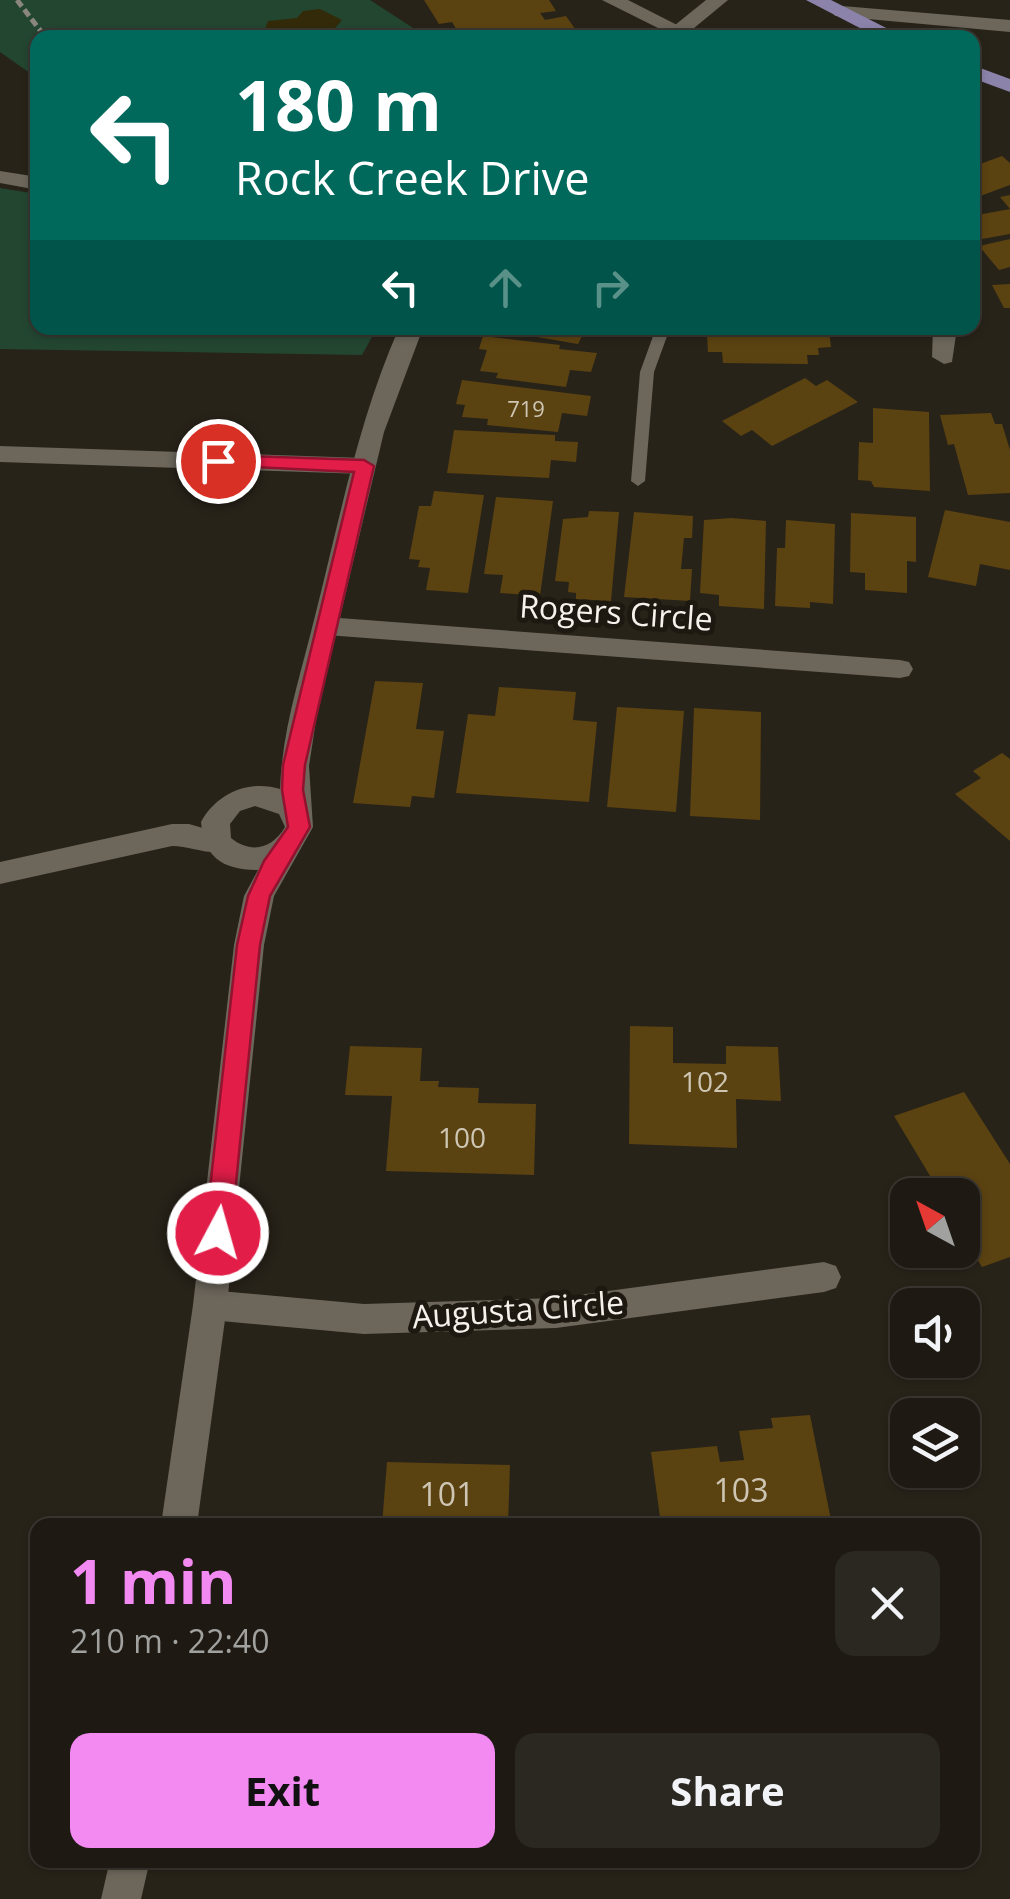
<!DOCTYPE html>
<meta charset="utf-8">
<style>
body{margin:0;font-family:"Open Sans",sans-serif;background:#2b2721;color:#f1f3f6;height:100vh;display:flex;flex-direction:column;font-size:38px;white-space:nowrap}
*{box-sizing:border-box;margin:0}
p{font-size:32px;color:#a1a1a0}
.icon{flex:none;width:55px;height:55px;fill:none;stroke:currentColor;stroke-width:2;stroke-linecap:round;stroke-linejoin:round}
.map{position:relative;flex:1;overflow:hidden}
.side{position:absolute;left:30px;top:1518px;width:950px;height:350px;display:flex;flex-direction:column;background:#1e1a13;border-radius:20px;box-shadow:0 2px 8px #0004,0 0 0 2px #3c3833}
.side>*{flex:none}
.guide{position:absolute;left:30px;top:30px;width:950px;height:305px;border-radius:20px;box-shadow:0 2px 8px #0004,0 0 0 2px #3c3833;background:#00695c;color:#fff;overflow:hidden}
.needle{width:65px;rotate:320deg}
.fabs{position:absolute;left:890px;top:1178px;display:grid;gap:20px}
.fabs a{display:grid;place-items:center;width:90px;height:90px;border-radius:20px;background:#1e1a13;box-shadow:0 2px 8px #0004,0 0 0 2px #3c3833;font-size:50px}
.pin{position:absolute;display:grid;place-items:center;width:85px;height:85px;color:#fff;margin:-42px;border:5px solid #fff;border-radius:50%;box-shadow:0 2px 10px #0007}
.me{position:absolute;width:110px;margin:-55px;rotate:6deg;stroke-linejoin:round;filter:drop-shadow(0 0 8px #0008)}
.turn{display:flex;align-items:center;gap:35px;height:210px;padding:0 40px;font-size:45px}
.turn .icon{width:130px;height:130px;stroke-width:2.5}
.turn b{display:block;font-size:70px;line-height:85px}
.lanes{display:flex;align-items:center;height:95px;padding:0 40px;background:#0003;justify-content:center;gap:50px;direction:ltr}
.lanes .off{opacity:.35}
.round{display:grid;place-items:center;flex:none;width:105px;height:105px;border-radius:20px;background:#2b2721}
.head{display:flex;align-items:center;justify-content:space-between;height:170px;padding:0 40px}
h1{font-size:60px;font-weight:700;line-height:75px;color:#f38af2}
.cta{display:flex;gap:20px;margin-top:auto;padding:20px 40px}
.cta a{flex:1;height:115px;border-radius:20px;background:#f38af2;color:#111;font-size:40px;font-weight:700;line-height:115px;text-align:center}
.cta a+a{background:#2b2721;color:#f1f3f6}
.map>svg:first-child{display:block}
</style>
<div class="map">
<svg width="1010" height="1899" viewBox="0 0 1010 1899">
<rect width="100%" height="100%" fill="#282319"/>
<g fill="#234631">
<polygon points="0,0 370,0 427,37 38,38 37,78 0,52"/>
<polygon points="0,188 37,194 38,328 377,328 362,355 0,349"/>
</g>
<polygon fill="#322a09" points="320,9 342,20 331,33 353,37 302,37 289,28 281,32 284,37 262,37 268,21 297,18 303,11"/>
<g fill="#5b4211">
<polygon points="424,0 549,0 556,11 540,13 545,20 566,16 580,36 473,38 469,31 458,32 452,22 439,24"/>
<polygon points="1002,156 1010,163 1010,185 972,199 972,167"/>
<polygon points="1010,195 1010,234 982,239 972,227 972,216 1010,209 1000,197"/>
<polygon points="1010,239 1010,267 999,270 979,246"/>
<polygon points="1010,284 1010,308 1004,308 992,285"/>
<polygon points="516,328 586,328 578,344 514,333"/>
<polygon points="726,328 829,331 831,347 818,348 819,355 807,355 808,364 723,363 722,352 708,352 707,334 726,334"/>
<polygon points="483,336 560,345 559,349 597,353 591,372 570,370 566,387 496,378 498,373 480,371 487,350 479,349"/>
<polygon points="805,378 816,386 827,380 858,402 772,446 752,430 741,436 722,421"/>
<polygon points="462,380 591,396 587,416 562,413 558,432 487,425 488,419 462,417 465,405 456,404"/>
<polygon points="873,408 929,412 930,491 874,487 871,481 858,480 859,442 873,443"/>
<polygon points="991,413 995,424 1002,424 1010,450 1010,493 968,495 954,444 948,445 940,415"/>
<polygon points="454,430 555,435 555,441 578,442 576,462 551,460 549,478 447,473"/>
<polygon points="434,491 484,495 468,593 426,590 430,568 418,567 420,560 409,559 419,506 431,506"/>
<polygon points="496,497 553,501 540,596 500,593 503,575 484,574"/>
<polygon points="945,510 1010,522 1010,570 980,564 976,586 928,577"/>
<polygon points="589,511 619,512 611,601 576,599 576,593 568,592 569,582 555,581 563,519 588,517"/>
<polygon points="634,512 693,516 692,538 684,538 681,569 692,569 690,601 624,597"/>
<polygon points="851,513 916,517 916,562 907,561 907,593 865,590 865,573 850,572"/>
<polygon points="731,518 766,521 764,609 719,606 719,595 700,593 704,520"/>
<polygon points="786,520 835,524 833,604 810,602 810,608 775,606 777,548 785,548"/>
<polygon points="375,681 423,683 416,729 444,731 434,798 412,796 410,807 353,803"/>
<polygon points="499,687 576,692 573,720 597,722 589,802 456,793 468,714 495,716"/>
<polygon points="617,707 684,711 676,812 607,807"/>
<polygon points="694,708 761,712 760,820 690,816"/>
<polygon points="1002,753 1010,759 1010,841 955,794 981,778 973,771"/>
<polygon points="630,1026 673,1027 673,1063 726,1064 726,1046 778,1047 781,1101 736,1099 737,1148 629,1144"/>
<polygon points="350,1046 422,1048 420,1081 439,1081 438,1087 479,1088 478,1103 536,1104 534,1175 386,1171 392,1096 345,1095"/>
<polygon points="964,1092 1010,1164 1010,1257 982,1267 962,1235 962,1215 968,1213 962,1195 957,1195 948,1180 935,1184 894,1116"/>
<polygon points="810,1415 832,1525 713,1525 713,1520 661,1524 651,1452 717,1446 720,1462 744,1460 739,1431 773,1428 771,1418"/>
<polygon points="387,1462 510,1465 508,1525 382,1525"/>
</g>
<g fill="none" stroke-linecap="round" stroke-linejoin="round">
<polyline stroke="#8a867e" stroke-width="5" stroke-dasharray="8 4" stroke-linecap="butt" points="17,0 46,38"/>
<polygon fill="#6c665b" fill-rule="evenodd" points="656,328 670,328 654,372 645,481 638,486 631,481 640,372"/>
<g fill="#6c665b" fill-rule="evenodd">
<polygon points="602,0 628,0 687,30 677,36 670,34"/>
<polygon points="842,6 1010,20 1010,32 835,16 832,12"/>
<polygon points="0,171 38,177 38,190 0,183"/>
<polygon points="933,328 957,328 952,362 944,364 932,357"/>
<polygon points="0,446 364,458 376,466 364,474 0,462"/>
<polygon points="326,617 900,660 909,662 913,669 909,676 900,678 326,635 317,632 313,626 317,620"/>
<path d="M172,824H189L227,835L231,843L227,851C210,856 190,846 172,846L0,884V862Z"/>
<polygon points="824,1262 836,1266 841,1277 836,1288 824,1292 556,1328 364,1334 210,1320 198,1316 193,1305 198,1294 210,1290 364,1304 556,1298"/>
</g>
<g fill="#6c665b" fill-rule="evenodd">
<polygon points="706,0 728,0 682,38 659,38"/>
<path d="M399,328H423L384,432L317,714L309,766L313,827L274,896L264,945L227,1305L197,1525H161L193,1305L234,945L244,896L258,870C222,870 204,857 201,822C216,794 249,779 280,789C282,729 301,674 315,616C340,518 358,421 399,328ZM255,806L279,814L285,827C272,849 251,854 231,838L230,824L240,811Z"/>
<polygon points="110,1860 150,1860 141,1899 101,1899"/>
</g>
<g fill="#8c83ab" fill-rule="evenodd">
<polygon points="806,0 831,0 906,38 879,38"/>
<polygon points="972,65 1010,79 1010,92 972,78"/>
</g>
</g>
<polygon fill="#e11d48" stroke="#92132f" stroke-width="2.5" points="218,455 364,460 374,466 305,765 303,790 310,827 270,896 260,945 231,1233 227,1241 218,1244 209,1241 205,1233 237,945 248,896 264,861 288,827 282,790 283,765 354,472 212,465 209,461"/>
<g text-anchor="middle" stroke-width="10" stroke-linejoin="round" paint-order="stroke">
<g font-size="22" fill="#cec6b4">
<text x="526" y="417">719</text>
</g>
<g font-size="28" fill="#cec6b4">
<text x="705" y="1092">102</text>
<text x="462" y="1148">100</text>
</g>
<g font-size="32" fill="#f5f2eb" stroke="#1e1910">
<text transform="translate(616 613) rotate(4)" y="11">Rogers Circle</text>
<text transform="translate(518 1310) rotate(-4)" y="11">Augusta Circle</text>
</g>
<g font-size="32" fill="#cec6b4">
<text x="741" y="1502">103</text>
<text x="447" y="1506">101</text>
</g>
</g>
</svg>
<div class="fabs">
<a><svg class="needle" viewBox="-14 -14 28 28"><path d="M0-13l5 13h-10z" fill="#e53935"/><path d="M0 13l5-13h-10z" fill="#a1a1a0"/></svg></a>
<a><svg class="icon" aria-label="sound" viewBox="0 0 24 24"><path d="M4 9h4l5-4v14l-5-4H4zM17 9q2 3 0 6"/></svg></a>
<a><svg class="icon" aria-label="layers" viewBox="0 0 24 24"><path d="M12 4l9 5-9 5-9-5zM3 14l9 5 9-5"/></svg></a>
</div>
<div class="pin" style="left:218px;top:461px;background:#d93025"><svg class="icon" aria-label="arrive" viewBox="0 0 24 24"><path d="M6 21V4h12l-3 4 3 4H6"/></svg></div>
<svg class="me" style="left:218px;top:1233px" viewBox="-20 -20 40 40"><circle r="17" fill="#e11d48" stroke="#fff" stroke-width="3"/><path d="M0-11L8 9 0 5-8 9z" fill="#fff"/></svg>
<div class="guide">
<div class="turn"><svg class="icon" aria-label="left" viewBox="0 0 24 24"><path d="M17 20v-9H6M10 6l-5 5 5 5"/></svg><div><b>180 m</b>Rock Creek Drive</div></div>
<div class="lanes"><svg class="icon" aria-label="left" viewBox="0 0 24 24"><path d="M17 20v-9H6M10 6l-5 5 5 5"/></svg><svg class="icon off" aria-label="ahead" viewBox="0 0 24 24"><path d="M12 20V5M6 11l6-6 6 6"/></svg><svg class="icon off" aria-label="right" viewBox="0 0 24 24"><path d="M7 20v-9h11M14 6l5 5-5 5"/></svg></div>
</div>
<section class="side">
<div class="head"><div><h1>1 min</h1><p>210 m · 22:40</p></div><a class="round"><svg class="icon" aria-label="close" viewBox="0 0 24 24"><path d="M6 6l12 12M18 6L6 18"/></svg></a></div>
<div class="cta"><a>Exit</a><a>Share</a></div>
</section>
</div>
